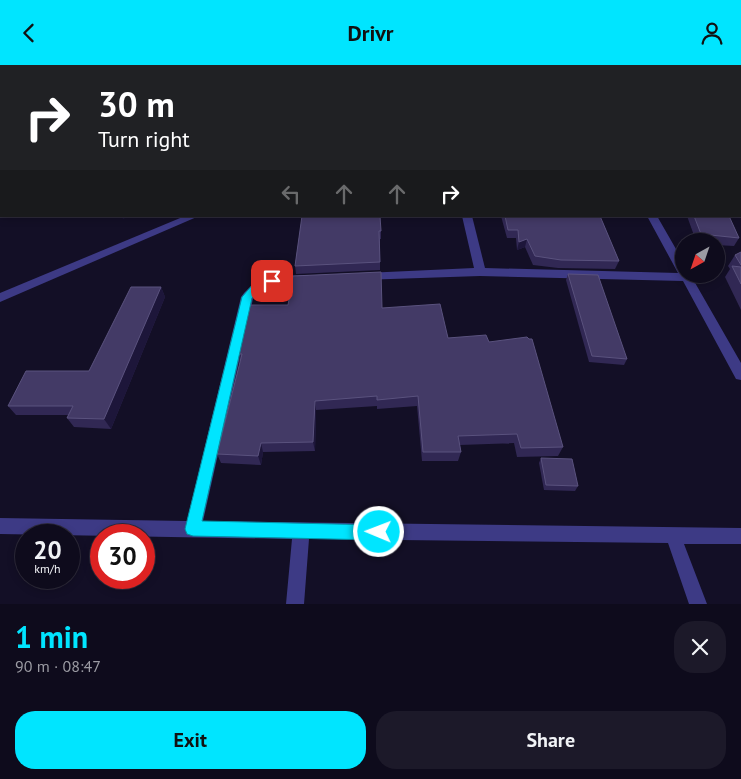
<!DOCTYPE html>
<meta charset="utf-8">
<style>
body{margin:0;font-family:"PT Sans",sans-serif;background:#1c1929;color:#f1f3f6;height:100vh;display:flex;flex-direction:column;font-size:19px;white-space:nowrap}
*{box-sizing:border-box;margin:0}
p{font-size:16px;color:#9b9ba3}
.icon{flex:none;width:28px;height:28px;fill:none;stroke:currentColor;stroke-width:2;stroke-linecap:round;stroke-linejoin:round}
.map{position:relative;height:539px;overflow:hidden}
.panel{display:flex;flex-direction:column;background:#0e0b1c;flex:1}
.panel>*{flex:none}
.hud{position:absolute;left:0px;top:0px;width:741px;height:152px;box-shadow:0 2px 8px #0003,0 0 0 1px #2e2b3b;background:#202124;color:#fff;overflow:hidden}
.needle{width:32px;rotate:220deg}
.buttons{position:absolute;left:675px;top:168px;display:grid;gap:10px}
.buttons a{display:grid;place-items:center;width:50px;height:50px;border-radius:50%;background:#0e0b1c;box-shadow:0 2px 8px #0003,0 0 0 1px #2e2b3b;font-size:25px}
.speed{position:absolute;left:15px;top:459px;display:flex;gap:10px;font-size:25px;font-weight:700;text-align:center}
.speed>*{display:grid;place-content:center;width:65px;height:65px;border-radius:50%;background:#0e0b1c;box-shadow:0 2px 8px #0003,0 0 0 1px #2e2b3b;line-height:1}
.speed small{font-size:12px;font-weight:400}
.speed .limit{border:8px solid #d22;background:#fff;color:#111}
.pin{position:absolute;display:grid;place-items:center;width:42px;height:42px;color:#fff;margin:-21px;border-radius:10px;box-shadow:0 2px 8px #0006}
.me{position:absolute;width:55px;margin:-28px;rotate:271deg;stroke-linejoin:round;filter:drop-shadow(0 0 4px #0008)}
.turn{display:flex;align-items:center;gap:18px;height:105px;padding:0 15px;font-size:22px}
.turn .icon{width:65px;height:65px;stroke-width:2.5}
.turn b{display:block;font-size:35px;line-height:42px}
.lanes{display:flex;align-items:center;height:48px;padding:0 15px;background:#0003;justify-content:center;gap:25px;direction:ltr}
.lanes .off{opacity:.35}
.round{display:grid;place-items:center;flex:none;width:52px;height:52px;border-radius:20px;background:#1c1929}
.summary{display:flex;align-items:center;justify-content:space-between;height:85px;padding:0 15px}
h1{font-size:30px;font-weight:600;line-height:38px;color:#00e5ff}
.primary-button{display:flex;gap:10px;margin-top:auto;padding:10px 15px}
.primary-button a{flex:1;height:58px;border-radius:20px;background:#00e5ff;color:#111;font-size:20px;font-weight:600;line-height:58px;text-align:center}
.primary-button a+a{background:#1c1929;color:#f1f3f6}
header{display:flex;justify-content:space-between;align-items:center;height:65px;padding:0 15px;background:#00e5ff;color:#111;font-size:22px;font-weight:600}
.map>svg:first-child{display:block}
</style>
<header><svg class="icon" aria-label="back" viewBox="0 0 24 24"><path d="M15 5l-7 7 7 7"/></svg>Drivr<svg class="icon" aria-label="person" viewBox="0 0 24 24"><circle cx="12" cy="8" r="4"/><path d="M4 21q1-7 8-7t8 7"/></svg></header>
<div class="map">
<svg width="741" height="539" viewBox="0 0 741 539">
<rect width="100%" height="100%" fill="#130f26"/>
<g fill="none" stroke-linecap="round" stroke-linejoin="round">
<g fill="#3d3a85" fill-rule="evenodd">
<polygon points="305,0 369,0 305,1"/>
<polygon points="430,0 438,0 438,1 431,1"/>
<polygon points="469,0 519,0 520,1 470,1"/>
<rect x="740" y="2" width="1" height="4"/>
<rect x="0" y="91" width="1" height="6"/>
<polygon points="185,151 199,151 0,237 0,228"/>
<polygon points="462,151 472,151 485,203 678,208 647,151 657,151 684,198 684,209 690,209 741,298 741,315 736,314 683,216 480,211 361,215 359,212 365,208 474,203"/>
<path d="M308,210L314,214L312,217L271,221L253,234L203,456L741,463V479H684L707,539H689L668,478L309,474L304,539H286L292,474L0,469V453L187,456L241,232C256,210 285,211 308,210Z"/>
</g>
<polygon fill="#3d3a85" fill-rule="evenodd" points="0,0 6,0 1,2"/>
</g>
<g fill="#312854">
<polygon points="740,53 741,54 741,106 740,105"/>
<polygon points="302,151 381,166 381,174 380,174 380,205 296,209 295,201"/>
<polygon points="501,151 600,151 619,196 615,204 558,203 533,200 525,182 517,185 516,173 507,173"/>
<polygon points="687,151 729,151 739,173 734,181 716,180 716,176 696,176"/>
<polygon points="741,187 741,245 725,212 730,204 728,201 735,190"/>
<polygon points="568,209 627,294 624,300 589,297 566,215"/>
<polygon points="161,222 165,232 111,364 74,362 67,353 68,350 16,350 8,341 89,306"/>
<polygon points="382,243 448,273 489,277 563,382 558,391 517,392 514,378 460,380 461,387 458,396 422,396 417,341 377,344 377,341 316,345 315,386 263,387 261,400 221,398 217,389 240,298 237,289"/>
<polygon points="541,393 578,421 575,426 544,425 539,398"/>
</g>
<g fill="#1d163a">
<polygon points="188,0 203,0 203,1 184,1"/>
<polygon points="122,151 129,151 123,154"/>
<polygon points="527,174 525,182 517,185 519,177"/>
<polygon points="161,222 165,232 111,364 104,354"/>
<polygon points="315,336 316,345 315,386 313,377"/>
<polygon points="261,378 263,387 261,400 258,391"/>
</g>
<g fill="#433a66" stroke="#5a527e">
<polygon points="25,0 34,0 35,1 21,1"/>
<polygon points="64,0 188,0 184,1 60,1"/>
<polygon points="207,0 232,0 227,1 208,1"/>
<polygon points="233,0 306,0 305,1 235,1"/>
<polygon points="346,0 360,0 360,1 340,1"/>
<polygon points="442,0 512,0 513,1 442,1"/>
<polygon points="582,0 697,0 698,1 582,1"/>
<polygon points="740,53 741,54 741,91 740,90"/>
<polygon points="302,151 380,151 381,166 379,166 380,197 295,201"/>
<polygon points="505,151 600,151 619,196 561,195 535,191 527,174 519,177 518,165 508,165"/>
<polygon points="694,151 729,151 739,173 701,169"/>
<polygon points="741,187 741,200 735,190"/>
<polygon points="732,201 741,202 741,219"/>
<polygon points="381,207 382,243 440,239 448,273 486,270 489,277 527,272 529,274 532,274 563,382 521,383 517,369 458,371 461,387 423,387 418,331 377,335 377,331 315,336 313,377 261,378 258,391 217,389 242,289 237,289 249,240 288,240 293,211"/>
<polygon points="568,209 598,210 627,294 592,291"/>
<polygon points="131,222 161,222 104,354 67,353 73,341 8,341 26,306 89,306"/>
<polygon points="541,393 572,394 578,421 546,420"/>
</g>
<polygon fill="#00e5ff" stroke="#0095a6" points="272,212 275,213 277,216 275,218 260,224 252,233 202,456 379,460 384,462 386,467 384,472 379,475 193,471 187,469 185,464 242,232 253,219"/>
</svg>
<div class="buttons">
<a><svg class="needle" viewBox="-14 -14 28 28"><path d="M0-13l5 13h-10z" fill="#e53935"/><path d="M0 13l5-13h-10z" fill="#9b9ba3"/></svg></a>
</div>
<div class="speed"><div>20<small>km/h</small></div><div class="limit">30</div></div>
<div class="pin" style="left:272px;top:216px;background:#d93025"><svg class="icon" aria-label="arrive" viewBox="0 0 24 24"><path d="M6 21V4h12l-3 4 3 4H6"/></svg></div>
<svg class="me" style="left:379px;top:467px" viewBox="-20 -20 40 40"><circle r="17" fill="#00e5ff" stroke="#fff" stroke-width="3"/><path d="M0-11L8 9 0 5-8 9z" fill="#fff"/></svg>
<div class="hud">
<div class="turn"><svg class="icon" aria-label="right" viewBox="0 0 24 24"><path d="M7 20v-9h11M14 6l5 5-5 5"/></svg><div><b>30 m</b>Turn right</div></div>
<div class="lanes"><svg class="icon off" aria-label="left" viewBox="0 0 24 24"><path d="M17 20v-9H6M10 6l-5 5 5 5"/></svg><svg class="icon off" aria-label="ahead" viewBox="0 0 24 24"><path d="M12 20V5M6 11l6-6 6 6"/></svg><svg class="icon off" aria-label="ahead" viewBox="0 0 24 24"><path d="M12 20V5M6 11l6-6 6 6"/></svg><svg class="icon" aria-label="right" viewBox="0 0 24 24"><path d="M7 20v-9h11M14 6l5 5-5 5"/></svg></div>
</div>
</div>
<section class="panel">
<div class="summary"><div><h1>1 min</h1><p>90 m · 08:47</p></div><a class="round"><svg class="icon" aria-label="close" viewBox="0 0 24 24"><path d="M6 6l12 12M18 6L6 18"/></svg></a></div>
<div class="primary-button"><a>Exit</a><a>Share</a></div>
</section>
